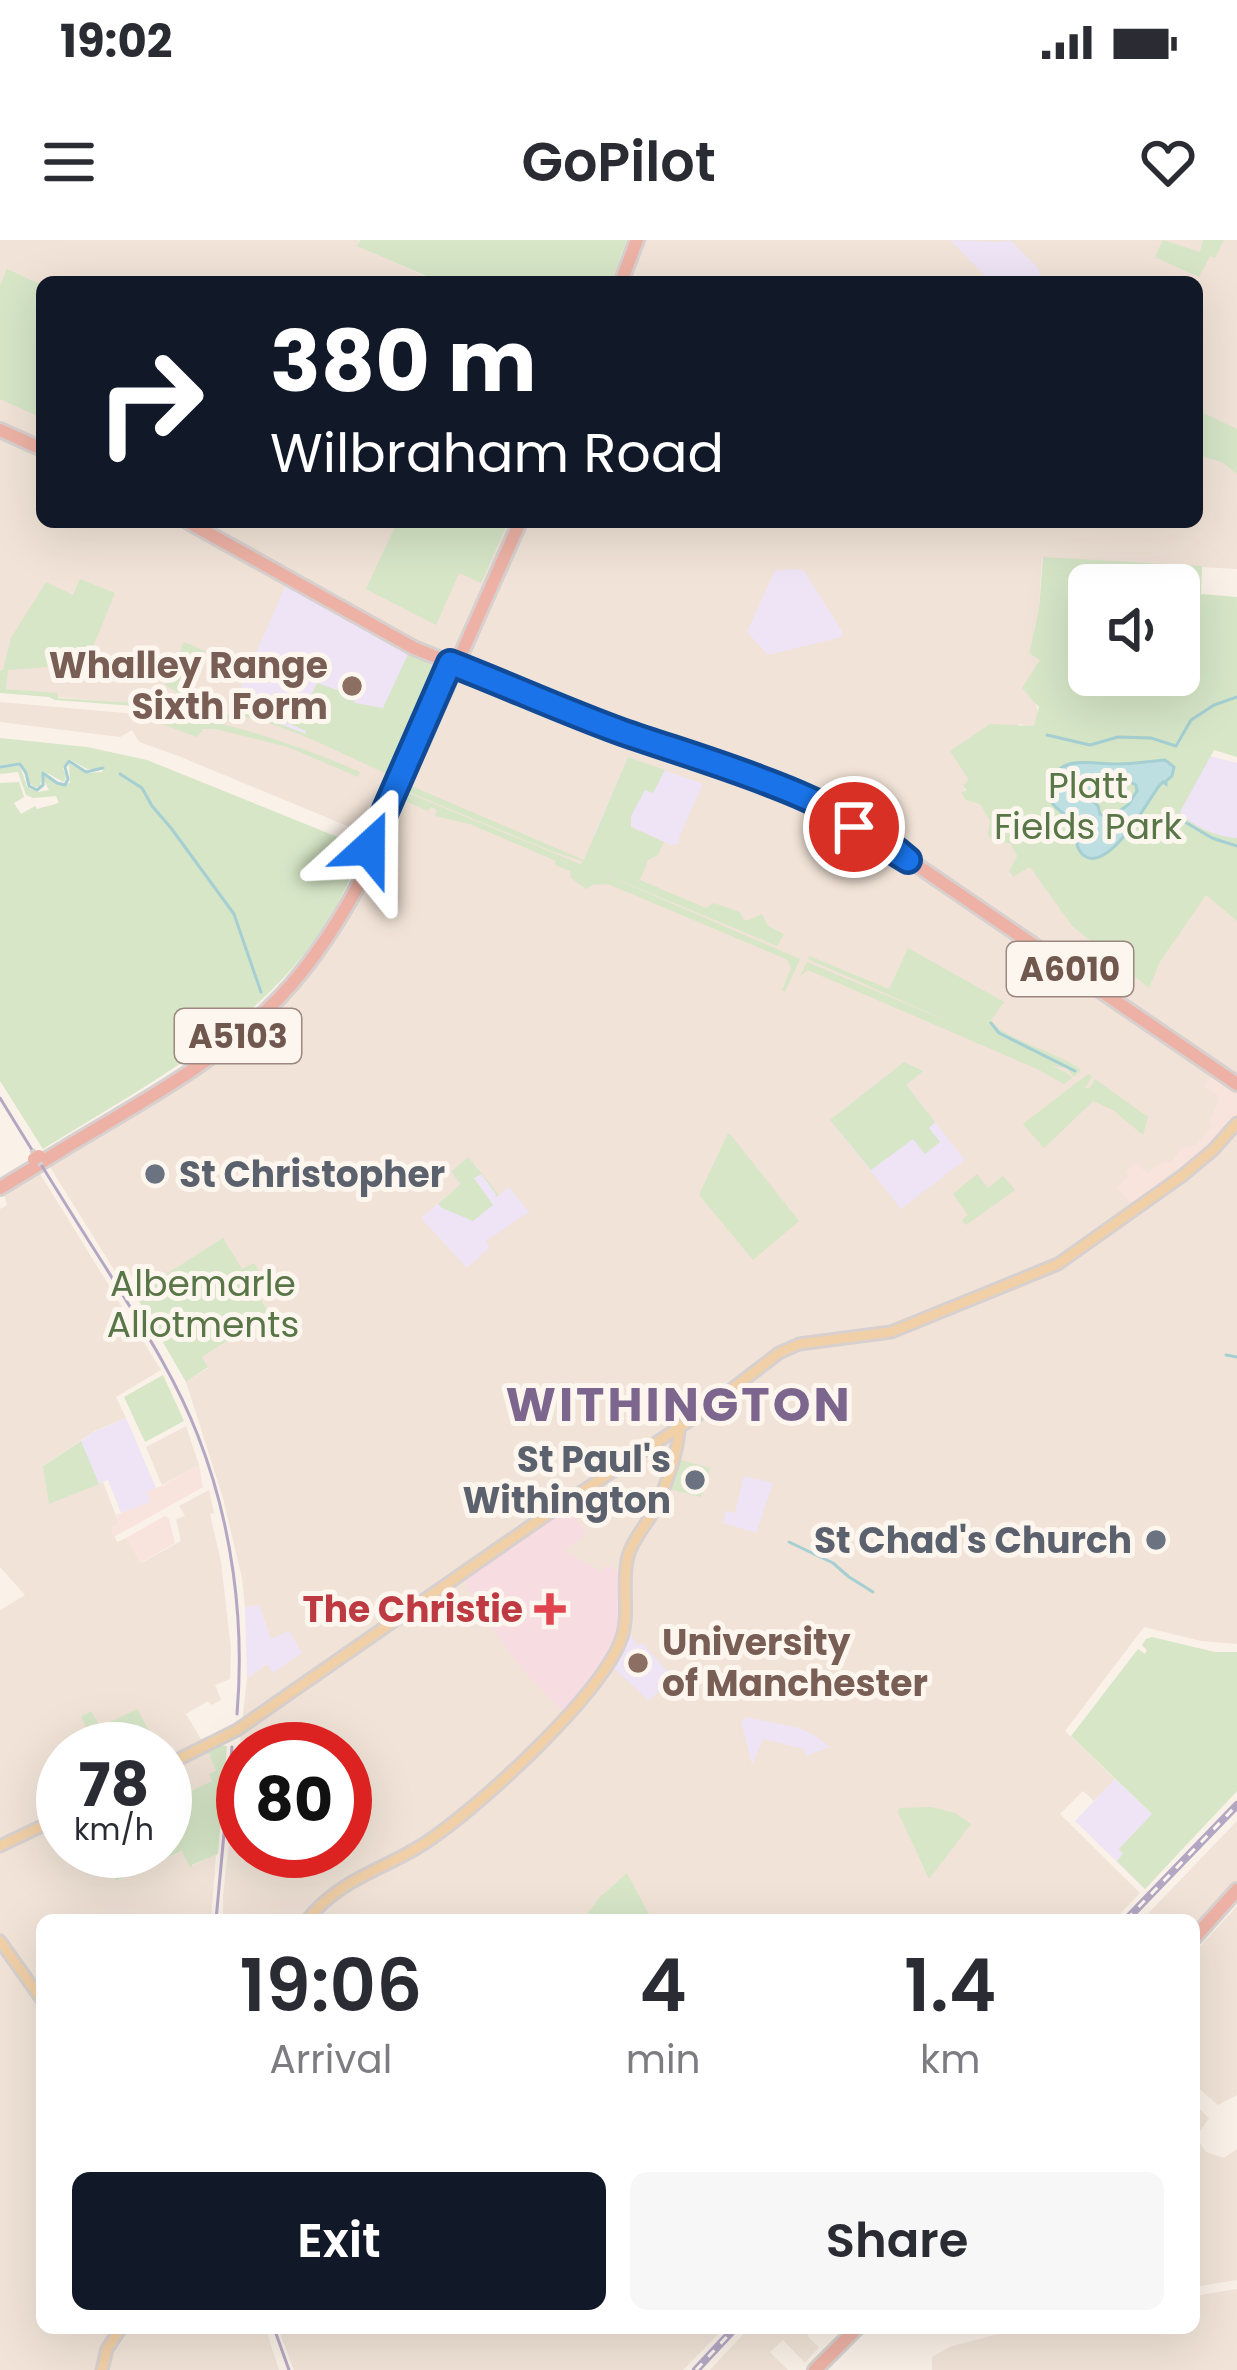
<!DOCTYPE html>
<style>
body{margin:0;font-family:Poppins,sans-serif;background:#f7f7f7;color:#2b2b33;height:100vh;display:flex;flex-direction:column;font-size:45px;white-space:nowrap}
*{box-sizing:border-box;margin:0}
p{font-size:39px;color:#7c7c81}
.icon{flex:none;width:66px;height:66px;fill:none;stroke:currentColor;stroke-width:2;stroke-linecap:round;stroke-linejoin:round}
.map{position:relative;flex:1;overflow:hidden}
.side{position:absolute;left:36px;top:1674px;width:1164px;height:420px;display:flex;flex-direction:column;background:#fff;border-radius:18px;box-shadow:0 12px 48px #0002}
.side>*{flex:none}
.hud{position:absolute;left:36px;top:36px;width:1167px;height:252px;border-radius:18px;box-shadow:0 12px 48px #0002;background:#111827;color:#fff;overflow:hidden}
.buttons{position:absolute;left:1068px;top:324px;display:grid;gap:24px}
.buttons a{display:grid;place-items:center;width:132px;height:132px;border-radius:18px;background:#fff;box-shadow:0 12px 48px #0002;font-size:60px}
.speed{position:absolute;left:36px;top:1482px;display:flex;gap:24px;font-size:60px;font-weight:700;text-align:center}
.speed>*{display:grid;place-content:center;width:156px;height:156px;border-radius:50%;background:#fff;box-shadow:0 12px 48px #0002;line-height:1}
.speed small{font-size:30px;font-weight:400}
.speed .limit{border:18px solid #d22;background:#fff;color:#111}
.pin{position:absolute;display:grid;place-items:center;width:102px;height:102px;color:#fff;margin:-51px;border:6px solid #fff;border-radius:50%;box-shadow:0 3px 12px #0007}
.me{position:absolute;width:132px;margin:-66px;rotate:24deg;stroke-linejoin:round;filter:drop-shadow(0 0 9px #0008)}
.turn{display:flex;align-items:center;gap:42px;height:252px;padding:0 36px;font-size:54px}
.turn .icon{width:156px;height:156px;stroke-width:2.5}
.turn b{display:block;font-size:84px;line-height:102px}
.eta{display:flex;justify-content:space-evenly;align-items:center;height:204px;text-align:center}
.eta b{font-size:72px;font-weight:600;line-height:84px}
.action{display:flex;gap:24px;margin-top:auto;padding:24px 36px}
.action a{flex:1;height:138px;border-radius:18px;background:#111827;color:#fff;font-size:48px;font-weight:600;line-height:138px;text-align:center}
.action a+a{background:#f7f7f7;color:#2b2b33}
.status{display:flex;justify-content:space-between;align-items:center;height:84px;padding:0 60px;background:#fff;direction:ltr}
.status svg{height:33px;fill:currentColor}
header{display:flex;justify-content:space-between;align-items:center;height:156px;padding:0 36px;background:#fff;font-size:54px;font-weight:600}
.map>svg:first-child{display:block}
</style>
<div class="status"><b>19:02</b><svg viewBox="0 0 49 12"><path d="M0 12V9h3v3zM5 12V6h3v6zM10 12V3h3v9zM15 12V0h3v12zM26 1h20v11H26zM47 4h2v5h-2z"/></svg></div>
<header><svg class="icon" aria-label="menu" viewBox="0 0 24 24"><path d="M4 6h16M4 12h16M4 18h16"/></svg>GoPilot<svg class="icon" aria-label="heart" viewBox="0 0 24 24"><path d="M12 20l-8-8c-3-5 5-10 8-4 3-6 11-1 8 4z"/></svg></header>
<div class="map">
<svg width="1237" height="2130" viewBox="0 0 1237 2130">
<rect width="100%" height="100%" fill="#faf1e8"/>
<g fill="#f1e3d7" fill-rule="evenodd">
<path d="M0,0H359L358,6L438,42H42V282H1197V42H611L627,0H1237V329L1042,318L1039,369L1029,413L1041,419L1031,437L1038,474L1034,487L1019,484L970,540L962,554L966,560L980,564L991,582L1010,603L1017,616L1009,631L1012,636L1030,626L1072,686L1149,747L1160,722L1206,654L1237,681V1404L1201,1401L1144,1387L1065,1491L1115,1539L1094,1561L1083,1551L1060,1574L1140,1653L1114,1680H223V1656L247,1438L267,1424L273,1432L294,1417L289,1391L271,1400L259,1365L245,1367L242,1338L223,1258L186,1142L208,1128L202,1117L270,1074L253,1046L264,1039L242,1030L222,999L131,1057L48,924L291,753L316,724L343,683L381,600L176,515L139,502L132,490L120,497L0,482V462L136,474L140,476L149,465L57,457V454L6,449L7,431H0ZM243,1509H345V1611H243Z"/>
<polygon points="39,932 161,1130 116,1157 126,1178 95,1191 44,1225 49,1263 103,1242 119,1284 111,1288 117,1302 126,1298 141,1323 181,1301 176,1279 185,1276 179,1266 209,1250 214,1273 210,1274 221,1322 231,1409 230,1439 215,1445 221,1460 211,1465 208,1461 186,1474 207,1509 216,1531 212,1541 165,1563 165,1509 63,1509 63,1611 113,1611 105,1616 117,1641 183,1611 192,1626 216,1614 211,1680 42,1680 42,2088 253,2088 252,2092 266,2090 279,2130 0,2130 0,1370 25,1355 0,1327 0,969 7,965 4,955"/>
<polygon points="186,1186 199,1225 162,1245 146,1207"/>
<polygon points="1237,1581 1237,1642 1194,1690 1194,1680 1142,1680"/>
<polygon points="1237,1666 1237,1855 1218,1865 1194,1844 1194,1713"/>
<polygon points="1194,1864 1209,1878 1198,1894 1200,1903 1206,1912 1224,1918 1237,1909 1237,2040 1194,2047"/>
<polygon points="1237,2049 1237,2130 932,2130 932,2117 952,2106 1022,2088 1194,2088 1194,2056"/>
<polygon points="278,2088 724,2088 683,2130 294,2130"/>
<polygon points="749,2088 812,2088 807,2096 819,2107 805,2123 783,2100 770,2112 788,2130 710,2130"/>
</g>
<g fill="#f9e3dd">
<polygon points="1215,831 1237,846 1237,874 1229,887 1205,911 1182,928 1173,931 1137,964 1129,961 1117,947 1129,936 1126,931 1136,923 1147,933 1164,921 1171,922 1182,908 1196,905 1212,886 1209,883 1219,859 1218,855 1204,846"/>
<polygon points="199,1225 203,1247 114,1297 110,1287 119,1284 116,1275 150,1262 146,1252 162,1246"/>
<polygon points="165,1276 169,1279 175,1303 140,1323 126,1298"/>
</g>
<g fill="#eee4f6">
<polygon points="950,0 1002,2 1010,0 1039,29 1040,35 1036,42 991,42"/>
<polygon points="799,329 804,331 842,391 842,397 768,415 747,392 775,330"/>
<polygon points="286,344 440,428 441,433 397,533 248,472 230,472"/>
<polygon points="1210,516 1237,523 1237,606 1175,575"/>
<polygon points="628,517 703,544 679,597 679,604 671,605 632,587 593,596"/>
<polygon points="904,822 923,831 906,845 965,920 901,969 830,880"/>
<polygon points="468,917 499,955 509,947 529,972 486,1001 489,1008 467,1028 421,978 461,944 451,932"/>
<polygon points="126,1178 156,1248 147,1252 150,1262 121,1273 108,1240 49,1264 44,1226 94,1192"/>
<polygon points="744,1236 773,1243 756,1293 723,1283 726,1271 735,1273"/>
<polygon points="259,1365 271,1399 289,1391 302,1413 273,1433 267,1424 247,1438 245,1367"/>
<polygon points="629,1393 638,1405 642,1403 673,1437 649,1461 614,1428"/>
<polygon points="746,1477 799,1488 816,1496 830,1507 806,1516 803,1509 763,1499 752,1525 741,1481"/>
<polygon points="1115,1539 1185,1606 1145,1649 1075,1581"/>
</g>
<polygon fill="#f7dce1" points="567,1266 587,1294 564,1311 602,1332 606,1325 618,1331 619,1374 616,1397 610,1412 594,1438 567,1470 561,1470 521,1428 498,1397 463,1338"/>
<g fill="#d6e6c7" fill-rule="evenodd">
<polygon points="360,0 627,0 611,42 440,42 357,6"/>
<polygon points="1163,0 1200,12 1203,0 1224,0 1215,18 1210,16 1199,37 1155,17"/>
<polygon points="7,29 42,45 42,178 0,159 0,45"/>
<polygon points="1197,170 1237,189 1237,234 1222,222 1197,215"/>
<polygon points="390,282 508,282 481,343 459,333 436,385 366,349 396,285"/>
<path d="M1043,317L1202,326L1201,354L1237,357V517L1214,510L1180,572C1193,587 1217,597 1237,598V681L1206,655L1160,722L1149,748L1072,686L1030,627L1013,637L1009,631L1017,616L1010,603L993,602L988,594L990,581L980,564L966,560L961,553L966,550L963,545L969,540L950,511L990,484L1034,486L1039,467L1022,448L1040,420L1029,413L1039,369ZM1089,345H1179V435H1089Z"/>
<polygon points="80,339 115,353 86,424 8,430 6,449 57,453 58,458 150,464 147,467 55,460 49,457 0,453 0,431 3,430 11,398 46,342 73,355"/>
<polygon points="184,402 205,411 185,457 165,445"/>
<path d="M409,412L441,431L394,537C345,516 285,482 233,475L227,481L203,475L204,471L233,475L248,472L306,494V491L266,473L275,452L306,466L317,443L349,454L355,463L383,468Z"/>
<path d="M154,471C227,481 293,503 360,532L358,537L288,507L215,489H203L197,497L149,479Z"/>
<path d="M0,498L87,507L147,520L355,604L360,611C312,760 167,832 43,909L0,841V543L19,542L24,557L14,563L21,574L35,566L37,569L59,563L56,556L33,558L26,555L18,532L0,534V528L20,526L27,547L38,552L49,550L43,539L45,535L59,545L70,543L69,523L87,533L102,532L104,529H87L69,519L63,528L66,537L64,542L43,531L40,546L35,547L30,544L21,523L0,525Z"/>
<polygon points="628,517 665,530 653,553 645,550 631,576 631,587 664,602 658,615 648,620 640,640 706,668 714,663 740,672 744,680 749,680 762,674 768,686 784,694 777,706 597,631 800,719 785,752 782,750 791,728 788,720 608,644 593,645 586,649 571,638 570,631 555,625 556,621 470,584 435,576 437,570 431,567 428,571 403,560 406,552 582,625 582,621 551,611 407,551 409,545 584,620"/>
<path d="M908,708L1004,762L991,780C1004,800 1060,813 1081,830L1074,837L1066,828L1052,826L1067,833L1072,838L1064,844L1037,829L808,730L800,736L807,722L952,783L808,719L809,716L889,749Z"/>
<polygon points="904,822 923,831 906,845 935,882 929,888 940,902 925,914 913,899 871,930 830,880"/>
<polygon points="1088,834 1092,836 1085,848 1090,848 1095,839 1148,877 1143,895 1113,870 1093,861 1044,908 1023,884"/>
<polygon points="730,894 799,981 753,1020 699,955 727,895"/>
<polygon points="468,917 499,955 495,957 496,954 481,934 474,938 493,965 473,981 442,968 438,964 461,944 451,932"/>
<polygon points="977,934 988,948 1003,936 1015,950 966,985 962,980 968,975 953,954"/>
<polygon points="223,998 242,1029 254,1023 264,1039 253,1047 270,1074 202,1117 208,1127 186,1142 135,1054"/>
<polygon points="163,1135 184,1181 145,1202 124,1157"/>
<polygon points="81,1201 99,1244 49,1264 43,1226"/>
<polygon points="677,1219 710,1228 701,1257 669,1249"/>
<polygon points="1152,1397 1215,1412 1237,1412 1237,1551 1145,1649 1117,1621 1123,1614 1119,1609 1152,1574 1071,1496 1138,1409 1145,1414 1147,1410 1142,1405 1146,1399"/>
<polygon points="137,1469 149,1491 114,1509 80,1509 76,1500 89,1492 81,1477 91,1471 100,1487"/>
<polygon points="216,1505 227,1506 218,1614 192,1625 191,1629 182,1611 116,1641 105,1615 114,1611 165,1611 165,1563 212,1541 209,1534 216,1531 207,1509"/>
<polygon points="931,1567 955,1573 971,1584 929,1639 898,1572 899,1568"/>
<polygon points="627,1633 652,1680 583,1680 599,1658"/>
</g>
<path fill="#bedfe2" stroke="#a5cfd2" stroke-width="3" fill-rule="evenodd" d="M1165,520L1174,527L1172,536L1166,541V544L1163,542L1159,546C1147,562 1107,637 1082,614C1073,605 1078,589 1069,579C1063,571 1054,569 1050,559C1048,553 1049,546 1051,541C1062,513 1096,525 1118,524C1134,524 1150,521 1165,520ZM1112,541L1130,542L1136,545L1137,551L1128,565L1109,578L1100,574L1098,566L1086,555L1093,548Z"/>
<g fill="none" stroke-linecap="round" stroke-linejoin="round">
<g stroke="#a5cfd2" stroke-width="3">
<polyline points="1047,495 1090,505 1118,497 1151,498 1176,506 1191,480 1214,465 1237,457"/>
<polyline points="0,527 20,524 26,533 29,546 37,550 43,545 43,533 57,543 65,545 68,539 65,527 69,521 86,532 103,528"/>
<polyline points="120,534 142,548 152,566 171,588 234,674 261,752"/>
<polyline points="1175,576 1212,598 1237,606"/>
<polyline points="991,783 999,793 1075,831"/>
<polyline points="1226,1115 1237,1117"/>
<polyline points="789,1302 833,1323 849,1337 873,1352"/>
</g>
<defs>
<g id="major">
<polyline points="165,1526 237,1490 542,1278 698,1175 779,1113 799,1104 891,1092 1058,1024 1182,936 1213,910 1237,883"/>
<polyline points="0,1606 63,1576"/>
<path d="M307,1680C344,1635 384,1631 428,1601C479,1567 603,1454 622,1397C630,1372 621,1343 628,1316C633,1298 647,1285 655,1268C665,1249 678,1212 679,1190"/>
<polyline points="0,1701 42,1760"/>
<polyline points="102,2130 107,2109 121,2088"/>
</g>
<g id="highway">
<polyline points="621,42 637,0"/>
<polyline points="0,190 42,209"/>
<polyline points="188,282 414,408 618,491 789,553 855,583 1237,844"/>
<path d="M42,922C118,874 203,833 267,770C306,733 335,689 360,642L520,282"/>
<polyline points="0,948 38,925"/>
<polyline points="1194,1698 1237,1650"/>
<polyline points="815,2130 857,2088"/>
</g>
</defs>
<use href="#major" stroke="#d7d0ce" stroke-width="15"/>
<use href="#highway" stroke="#d7d0ce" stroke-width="18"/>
<use href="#major" stroke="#f1d0a7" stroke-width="9"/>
<use href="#highway" stroke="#edb2a5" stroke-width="12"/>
<g stroke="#b4a7c3" stroke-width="3">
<path d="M0,858C35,915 70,972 106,1028C140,1083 175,1136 198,1196C232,1283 245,1381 237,1474"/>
<polyline points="216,1680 232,1507"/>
<polyline points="274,2088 289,2130"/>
</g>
<defs>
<g id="rail">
<polyline points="1126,1680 1237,1565"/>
<polyline points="696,2130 735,2088"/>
</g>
</defs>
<use href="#rail" stroke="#b4a7c3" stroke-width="8"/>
<use href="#rail" stroke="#fdf6ee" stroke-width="3" stroke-dasharray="9" stroke-linecap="butt"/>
<defs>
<polyline id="highway-bridge" points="34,919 39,916"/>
</defs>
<use href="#highway-bridge" stroke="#d7d0ce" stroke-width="18" stroke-linecap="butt"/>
<use href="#highway-bridge" stroke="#edb2a5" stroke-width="12"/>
</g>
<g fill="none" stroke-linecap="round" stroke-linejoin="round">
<defs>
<path id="route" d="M369,608L450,423C507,445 564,471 622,492C714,524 835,555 908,620L854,587"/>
</defs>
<use href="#route" stroke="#114b97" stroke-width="30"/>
<use href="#route" stroke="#1a73e8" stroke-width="21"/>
</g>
<g fill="#8d6e63" stroke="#fdf6ee" stroke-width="4.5">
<circle cx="352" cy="446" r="12"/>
<circle cx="638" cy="1423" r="12"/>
</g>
<g fill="#6b7280" stroke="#fdf6ee" stroke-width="4.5">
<circle cx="155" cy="934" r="12"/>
<circle cx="695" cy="1240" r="12"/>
<circle cx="1156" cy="1300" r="12"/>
</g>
<path fill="#e0444e" stroke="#fdf6ee" stroke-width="4.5" d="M544 1351h12v12h12v12h-12v12h-12v-12h-12v-12h12z"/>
<g text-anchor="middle" stroke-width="10" stroke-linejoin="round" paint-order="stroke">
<g fill="#fdf6ee" stroke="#9b877f" stroke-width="3">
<rect x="1007" y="702" width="126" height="54" rx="9"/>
<rect x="175" y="769" width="126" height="54" rx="9"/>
</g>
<g font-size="33" font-weight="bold" fill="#71584f">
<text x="1070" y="741">A6010</text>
<text x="238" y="808">A5103</text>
</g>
<g font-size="36" font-weight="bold" fill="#785e54" stroke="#fdf6ee" text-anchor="end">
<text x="328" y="438">Whalley Range<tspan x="328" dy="41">Sixth Form</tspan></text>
<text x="662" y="1415" text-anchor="start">University<tspan x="662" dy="41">of Manchester</tspan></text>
</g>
<g font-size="36" fill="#597648" stroke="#fdf6ee">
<text x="1088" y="558">Platt<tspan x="1088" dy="41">Fields Park</tspan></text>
<text x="203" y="1056">Albemarle<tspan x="203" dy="41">Allotments</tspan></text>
</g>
<g font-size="36" font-weight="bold" fill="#5b616d" stroke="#fdf6ee" text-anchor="end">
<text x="179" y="947" text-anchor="start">St Christopher</text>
<text x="671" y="1232">St Paul's<tspan x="671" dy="41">Withington</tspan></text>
<text x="1132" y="1313">St Chad's Church</text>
</g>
<g font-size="36" font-weight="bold" fill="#be3a42" stroke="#fdf6ee" text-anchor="end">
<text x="523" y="1382">The Christie</text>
</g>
<g font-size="48" font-weight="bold" letter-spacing="3" fill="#7d668d" stroke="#fdf6ee">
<text x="679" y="1181">WITHINGTON</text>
</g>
</g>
</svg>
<div class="buttons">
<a><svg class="icon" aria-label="sound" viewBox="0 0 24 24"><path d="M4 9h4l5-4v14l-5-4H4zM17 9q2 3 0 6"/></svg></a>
</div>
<div class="speed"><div>78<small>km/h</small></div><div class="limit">80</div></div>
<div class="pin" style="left:854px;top:587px;background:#d93025"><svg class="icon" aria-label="arrive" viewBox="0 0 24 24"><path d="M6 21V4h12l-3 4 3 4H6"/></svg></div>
<svg class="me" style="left:369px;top:608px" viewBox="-20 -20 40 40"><path d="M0-17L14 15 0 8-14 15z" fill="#1a73e8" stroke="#fff" stroke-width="4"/></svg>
<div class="hud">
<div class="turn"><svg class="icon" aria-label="right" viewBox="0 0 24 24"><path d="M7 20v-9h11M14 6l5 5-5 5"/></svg><div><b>380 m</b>Wilbraham Road</div></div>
</div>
<section class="side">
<div class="eta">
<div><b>19:06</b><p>Arrival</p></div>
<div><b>4</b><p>min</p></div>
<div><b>1.4</b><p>km</p></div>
</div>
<div class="action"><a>Exit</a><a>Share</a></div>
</section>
</div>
